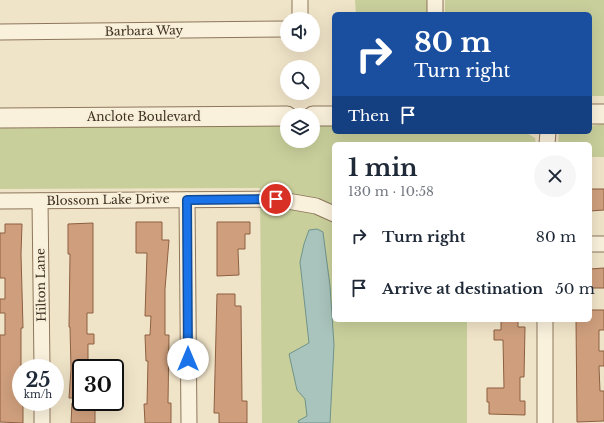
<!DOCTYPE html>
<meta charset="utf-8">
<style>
body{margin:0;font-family:"Libre Baskerville",serif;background:#f6f6f7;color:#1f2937;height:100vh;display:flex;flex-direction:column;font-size:15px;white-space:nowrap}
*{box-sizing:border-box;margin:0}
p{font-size:13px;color:#747a83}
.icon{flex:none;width:22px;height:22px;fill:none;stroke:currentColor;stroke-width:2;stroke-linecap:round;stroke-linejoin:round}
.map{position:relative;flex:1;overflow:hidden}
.details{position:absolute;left:332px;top:142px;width:260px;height:180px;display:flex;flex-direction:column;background:#fff;border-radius:6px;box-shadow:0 4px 16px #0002}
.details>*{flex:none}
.banner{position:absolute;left:332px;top:12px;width:260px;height:122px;border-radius:6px;box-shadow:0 4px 16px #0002;background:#1a4fa0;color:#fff;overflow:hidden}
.controls{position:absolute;left:280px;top:12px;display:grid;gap:8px}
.controls a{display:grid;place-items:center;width:40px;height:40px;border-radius:50%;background:#fff;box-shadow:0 4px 16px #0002;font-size:20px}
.speed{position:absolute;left:12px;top:359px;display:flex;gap:8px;font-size:20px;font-weight:700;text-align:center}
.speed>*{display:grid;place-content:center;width:52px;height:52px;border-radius:50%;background:#fff;box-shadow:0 4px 16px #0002;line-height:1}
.speed small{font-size:10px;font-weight:400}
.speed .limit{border:2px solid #111;border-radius:6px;background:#fff;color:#111}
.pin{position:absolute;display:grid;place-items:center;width:34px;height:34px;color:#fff;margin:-17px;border:2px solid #fff;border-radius:50%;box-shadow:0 1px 4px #0007}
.me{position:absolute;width:44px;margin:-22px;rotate:0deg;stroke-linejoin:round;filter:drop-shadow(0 0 3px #0008)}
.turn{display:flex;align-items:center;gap:14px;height:84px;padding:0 16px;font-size:18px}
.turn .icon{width:52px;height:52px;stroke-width:2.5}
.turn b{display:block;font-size:28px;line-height:34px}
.then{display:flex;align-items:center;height:38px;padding:0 16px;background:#0003;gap:8px;font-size:15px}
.round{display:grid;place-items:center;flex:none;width:42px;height:42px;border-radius:21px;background:#f6f6f7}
.summary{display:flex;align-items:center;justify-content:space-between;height:68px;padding:0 16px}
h1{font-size:24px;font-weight:800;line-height:30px}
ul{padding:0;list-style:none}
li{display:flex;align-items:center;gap:12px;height:52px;padding:0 16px}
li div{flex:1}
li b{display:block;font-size:15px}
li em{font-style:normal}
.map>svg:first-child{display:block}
</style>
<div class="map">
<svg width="604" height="423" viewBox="0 0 604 423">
<rect width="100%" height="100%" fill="#f0e4c8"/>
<g fill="#c9cf9b">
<polygon points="355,0 427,0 427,14 356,14"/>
<polygon points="445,0 604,0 604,96 590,96 590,14 445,14"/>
<polygon points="0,123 287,123 287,141 313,141 313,123 334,123 334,132 525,132 535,138 536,144 334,144 334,320 467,320 467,423 262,423 260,188 0,189"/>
<polygon points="604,124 604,157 590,157 590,144 558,144 559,134 565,132 590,132 590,126"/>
</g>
<polygon fill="#a9c4bc" stroke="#6f938a" points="317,229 323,232 330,286 334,345 330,423 299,423 298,421 307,416 305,399 297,390 289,354 309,343 300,262 304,244 309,230"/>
<g fill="#cf9f7d" stroke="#8d5f41">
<polygon points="590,189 604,189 604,210 590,211"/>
<polygon points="136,222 162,222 162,240 169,240 165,289 165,335 169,335 168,403 171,403 171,423 145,423 144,404 147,404 148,361 146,361 145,335 150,335 151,316 145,316 147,253 136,253"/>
<polygon points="217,222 250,222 250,234 245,234 245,249 238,249 239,275 217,276"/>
<polygon points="93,223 93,313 87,313 87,334 94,334 94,344 88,344 88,361 81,362 81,398 69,398 71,369 70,327 69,327 70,254 68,254 68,224"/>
<polygon points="5,224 22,224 21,254 23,328 21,328 21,403 23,403 23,423 0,422 0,335 5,335 5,313 0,313 0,299 5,299 5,278 0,278 0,233 5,233"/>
<polygon points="604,268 604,288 590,288 590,269"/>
<polygon points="217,294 235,294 235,306 241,306 242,401 247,401 247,423 219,423 219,413 214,413"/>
<polygon points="590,310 604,310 604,330 599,330 599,351 604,351 604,366 599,366 600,391 604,391 604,421 577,422 576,320 590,320"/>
<polygon points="501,320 518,320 518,327 525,327 524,377 520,377 520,401 525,401 525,415 489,414 489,402 487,402 487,388 504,388 503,340 494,340 494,330 501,330"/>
<polygon points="72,403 95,404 95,423 71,423"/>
</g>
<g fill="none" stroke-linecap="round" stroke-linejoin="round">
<defs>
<g id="minor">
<polyline points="300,0 300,19"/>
<polyline points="435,0 435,14"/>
<polyline points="0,32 287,29"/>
<polyline points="547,144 548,132"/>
<polyline points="187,200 189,423"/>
<polyline points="0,201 276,199 316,206 334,214"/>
<polyline points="40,201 42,368"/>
<polyline points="590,244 604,244"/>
<polyline points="545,320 545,423"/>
<polyline points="42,402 42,423"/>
</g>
<g id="tertiary">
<polyline points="590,114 604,114"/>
<polyline points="313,116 334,116"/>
<polyline points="0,118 287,116"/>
</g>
</defs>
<use href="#minor" stroke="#8d765c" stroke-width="17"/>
<use href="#tertiary" stroke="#8d765c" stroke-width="21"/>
<use href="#minor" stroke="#faf1dc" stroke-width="15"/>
<use href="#tertiary" stroke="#faf1dc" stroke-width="19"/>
</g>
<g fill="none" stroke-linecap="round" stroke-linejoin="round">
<defs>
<polyline id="route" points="188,359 187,200 276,199"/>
</defs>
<use href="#route" stroke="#114b97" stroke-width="10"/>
<use href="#route" stroke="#1a73e8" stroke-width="7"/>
</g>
<g text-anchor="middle" stroke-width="3.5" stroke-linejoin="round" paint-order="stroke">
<g font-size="12" fill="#3d2e20" stroke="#f7eed8">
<text transform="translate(144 31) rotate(-1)" y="4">Barbara Way</text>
<text x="144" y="121">Anclote Boulevard</text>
<text transform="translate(108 200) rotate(-1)" y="4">Blossom Lake Drive</text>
<text transform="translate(41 285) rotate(-91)" y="4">Hilton Lane</text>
</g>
</g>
</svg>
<div class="controls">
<a><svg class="icon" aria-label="sound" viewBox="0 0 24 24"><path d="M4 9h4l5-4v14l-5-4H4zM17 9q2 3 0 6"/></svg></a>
<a><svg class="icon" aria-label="search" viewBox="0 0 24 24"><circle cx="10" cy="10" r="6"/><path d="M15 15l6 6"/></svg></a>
<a><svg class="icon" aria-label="layers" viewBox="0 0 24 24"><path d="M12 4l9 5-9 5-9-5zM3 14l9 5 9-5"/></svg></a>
</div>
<div class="speed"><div>25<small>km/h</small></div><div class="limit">30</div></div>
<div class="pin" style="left:276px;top:199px;background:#d93025"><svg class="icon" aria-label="arrive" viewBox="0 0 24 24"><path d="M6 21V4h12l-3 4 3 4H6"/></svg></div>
<svg class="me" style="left:188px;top:359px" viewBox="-20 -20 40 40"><circle r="19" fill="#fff"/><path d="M0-13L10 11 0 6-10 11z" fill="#1a73e8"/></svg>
<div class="banner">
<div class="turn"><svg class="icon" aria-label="right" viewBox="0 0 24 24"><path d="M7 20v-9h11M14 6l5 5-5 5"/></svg><div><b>80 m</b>Turn right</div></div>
<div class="then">Then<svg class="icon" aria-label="arrive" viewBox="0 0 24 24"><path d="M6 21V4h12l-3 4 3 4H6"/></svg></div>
</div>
<section class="details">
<div class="summary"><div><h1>1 min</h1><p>130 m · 10:58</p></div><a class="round"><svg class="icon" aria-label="close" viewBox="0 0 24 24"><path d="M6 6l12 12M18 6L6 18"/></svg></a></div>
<ul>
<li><svg class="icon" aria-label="right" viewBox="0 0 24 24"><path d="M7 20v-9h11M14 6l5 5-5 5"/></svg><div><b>Turn right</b></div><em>80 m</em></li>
<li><svg class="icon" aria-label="arrive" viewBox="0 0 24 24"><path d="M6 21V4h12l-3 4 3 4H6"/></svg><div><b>Arrive at destination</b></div><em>50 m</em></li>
</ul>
</section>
</div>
